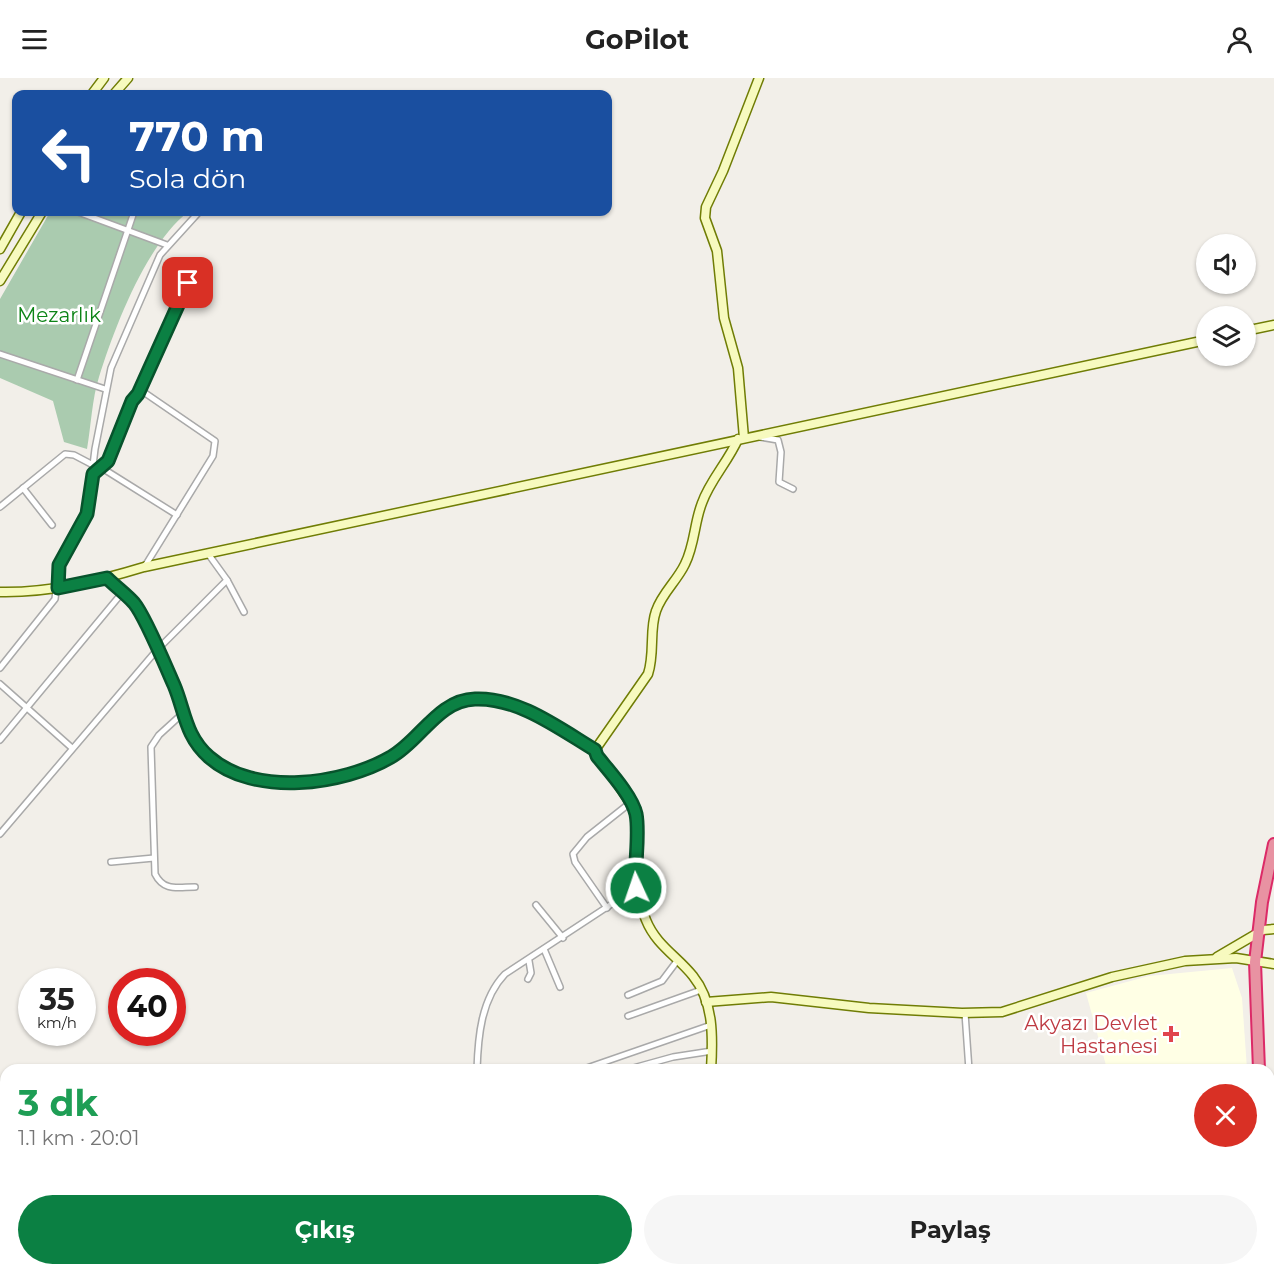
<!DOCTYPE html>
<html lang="tr">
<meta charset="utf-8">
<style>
body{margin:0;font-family:Montserrat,sans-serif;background:#f6f6f6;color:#222;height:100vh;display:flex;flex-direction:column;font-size:22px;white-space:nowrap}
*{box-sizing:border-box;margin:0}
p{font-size:20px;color:#767676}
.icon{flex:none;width:33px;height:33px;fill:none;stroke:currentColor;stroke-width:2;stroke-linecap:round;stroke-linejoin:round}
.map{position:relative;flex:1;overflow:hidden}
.details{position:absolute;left:0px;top:986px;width:1275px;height:212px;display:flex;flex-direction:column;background:#fff;border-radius:18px 18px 0 0;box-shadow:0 2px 4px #0004}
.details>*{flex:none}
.guide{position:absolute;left:12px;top:12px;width:600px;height:126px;border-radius:12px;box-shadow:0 2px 4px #0004;background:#1a4fa0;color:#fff;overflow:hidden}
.tools{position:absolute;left:1196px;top:156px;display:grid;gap:12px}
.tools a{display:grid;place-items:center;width:60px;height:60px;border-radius:50%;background:#fff;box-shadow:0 2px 4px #0004;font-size:30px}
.speed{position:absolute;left:18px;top:890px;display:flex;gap:12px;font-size:30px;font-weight:700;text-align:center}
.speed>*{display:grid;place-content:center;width:78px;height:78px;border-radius:50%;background:#fff;box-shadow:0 2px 4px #0004;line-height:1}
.speed small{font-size:15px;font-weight:400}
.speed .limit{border:9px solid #d22;background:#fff;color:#111}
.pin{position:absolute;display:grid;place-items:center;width:51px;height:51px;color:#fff;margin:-26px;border-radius:12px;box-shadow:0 3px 9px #0006}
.me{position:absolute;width:66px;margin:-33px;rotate:357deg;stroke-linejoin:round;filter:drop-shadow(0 0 4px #0008)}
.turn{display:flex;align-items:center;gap:21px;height:126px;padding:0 18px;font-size:27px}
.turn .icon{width:78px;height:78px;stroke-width:2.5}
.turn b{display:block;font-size:42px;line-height:51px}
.round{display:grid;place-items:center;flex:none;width:63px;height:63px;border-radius:32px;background:#f6f6f6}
.head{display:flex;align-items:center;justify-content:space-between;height:102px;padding:0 18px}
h1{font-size:36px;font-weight:700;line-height:45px;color:#1e9e55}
.action{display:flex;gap:12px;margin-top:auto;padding:12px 18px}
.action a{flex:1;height:69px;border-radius:36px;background:#0b8043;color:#fff;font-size:24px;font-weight:700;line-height:69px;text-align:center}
.action a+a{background:#f6f6f6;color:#222}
header{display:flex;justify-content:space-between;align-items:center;height:78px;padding:0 18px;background:#fff;font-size:27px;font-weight:700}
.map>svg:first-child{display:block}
</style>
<header><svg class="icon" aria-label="menu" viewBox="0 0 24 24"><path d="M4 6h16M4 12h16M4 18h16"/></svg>GoPilot<svg class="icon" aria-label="person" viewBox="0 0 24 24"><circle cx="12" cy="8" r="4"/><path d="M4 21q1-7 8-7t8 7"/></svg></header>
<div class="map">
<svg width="1274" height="1196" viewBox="0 0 1274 1196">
<rect width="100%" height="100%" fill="#f2efe9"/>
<polygon fill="#ffffe5" points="1232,890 1242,920 1247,991 1107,991 1086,915 1149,898"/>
<path fill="#aacbaf" d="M50,134H188C146,167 115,248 99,299C92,321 91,348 87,371L64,364L53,323L0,300V221Z"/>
<polygon fill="#88e0be" points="1081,1191 1257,1191 1257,1196 1082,1196"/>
<polygon fill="#e2e2e2" points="1081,1191 1116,1191 1117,1196 1082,1196"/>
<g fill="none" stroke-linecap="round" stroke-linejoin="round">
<defs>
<g id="street">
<polyline points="78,134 167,167"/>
<polyline points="0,276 105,311"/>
<polyline points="77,302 134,134"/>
<polyline points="139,316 145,297 188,205 199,199"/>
<polyline points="760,359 778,362 781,374 779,404 793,411"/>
<polyline points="102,390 177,437"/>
<polyline points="93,396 108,383 132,323 139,316 145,315 215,363 213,378 145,488"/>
<polyline points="23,410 52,447"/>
<polyline points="0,429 65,376 74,377 93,387"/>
<polyline points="209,477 227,502 244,534"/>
<path d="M107,500C116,509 126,516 134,525C145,537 166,589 174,607C185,633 186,659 209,679C254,718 343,707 391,679C420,663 438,622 475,621C518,620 560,651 595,672"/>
<polyline points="0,590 55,521 59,487 87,436 95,371 111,290 160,177 199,134"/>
<polyline points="0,606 72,670"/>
<path d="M182,636L159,657L151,669L155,796C164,814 178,809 195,809"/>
<polyline points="0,662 122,515"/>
<polyline points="0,756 156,573 227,502"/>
<polyline points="111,784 154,780"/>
<polyline points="536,827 563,860"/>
<polyline points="607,830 575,784 573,776 587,759 630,725"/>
<polyline points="544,871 560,909"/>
<polyline points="528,901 531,895 529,883"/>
<polyline points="628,917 662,903 677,883"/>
<polyline points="965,935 969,992"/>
<polyline points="628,938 701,912"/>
<path d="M477,992C478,959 481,921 505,896L636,810"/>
<polyline points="581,992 711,947"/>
<polyline points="626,992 673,979 712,973"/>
<polyline points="55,1196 57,1191"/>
</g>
<g id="secondary">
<polyline points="92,16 104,0"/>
<polyline points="114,16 128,0"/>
<polyline points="0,171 21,134"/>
<polyline points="0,203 42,134"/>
<polyline points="1245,253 1274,247"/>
<polyline points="744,360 738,290 724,240 717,173 705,140 706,129 723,93 759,0"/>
<path d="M0,514C49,515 98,503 144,489L1206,262"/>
<polyline points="1217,879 1263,852 1274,851"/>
<polyline points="706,924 771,919 869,930 962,935 1002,934 1112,899 1185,883 1236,880 1274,886"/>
<path d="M711,992C713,960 714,924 693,898C677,878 656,867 646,842C628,800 642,772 635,732L595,672L648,596C655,575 649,552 656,533C662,515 677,503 685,486C695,466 694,445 702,425C710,402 728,384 738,361"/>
<polyline points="718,1196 718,1191"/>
</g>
<g id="highway">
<polyline points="1259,992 1255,884 1262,824 1274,766"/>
<polyline points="1269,1125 1274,1184"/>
</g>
</defs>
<use href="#street" stroke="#a9a9a9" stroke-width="8"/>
<use href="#secondary" stroke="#707d05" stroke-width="11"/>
<use href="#highway" stroke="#dc2a67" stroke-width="14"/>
<use href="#street" stroke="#fff" stroke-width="5"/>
<use href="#secondary" stroke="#f7fabf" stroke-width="8"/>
<use href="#highway" stroke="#e892a2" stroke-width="10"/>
</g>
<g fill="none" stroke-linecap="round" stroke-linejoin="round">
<defs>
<path id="route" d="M188,205L138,316L132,323L108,383L93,396L87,436L59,487L58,510L107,500C116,509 126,516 134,525C145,538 166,589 174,607C185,633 185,658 209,679C254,719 343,707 391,679C420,663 438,622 475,621C518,619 560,651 595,672L597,678C609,693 632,718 636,736C640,756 634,787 636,810"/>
</defs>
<use href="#route" stroke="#07532c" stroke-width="15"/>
<use href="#route" stroke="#0b8043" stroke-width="10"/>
</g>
<path fill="#e0444e" stroke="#fff" stroke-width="2" d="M1168 947h6v6h6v6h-6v6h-6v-6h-6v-6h6z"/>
<g text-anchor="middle" stroke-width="5" stroke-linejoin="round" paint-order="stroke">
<g font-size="20" fill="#0c8416" stroke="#fff">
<text x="59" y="244">Mezarlık</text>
</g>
<g font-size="20" fill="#be3a42" stroke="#fff" text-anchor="end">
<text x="1158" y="952">Akyazı Devlet<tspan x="1158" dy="23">Hastanesi</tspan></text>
</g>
</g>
</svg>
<div class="tools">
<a><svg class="icon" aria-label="sound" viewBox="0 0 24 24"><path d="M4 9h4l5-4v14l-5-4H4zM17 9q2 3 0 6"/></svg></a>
<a><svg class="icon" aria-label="layers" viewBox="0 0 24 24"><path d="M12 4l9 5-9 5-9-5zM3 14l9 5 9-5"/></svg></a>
</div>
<div class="speed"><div>35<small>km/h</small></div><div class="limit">40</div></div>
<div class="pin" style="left:188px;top:205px;background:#d93025"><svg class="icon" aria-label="arrive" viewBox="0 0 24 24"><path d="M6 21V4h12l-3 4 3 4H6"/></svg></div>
<svg class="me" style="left:636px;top:810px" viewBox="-20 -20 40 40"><circle r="17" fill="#0b8043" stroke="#fff" stroke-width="3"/><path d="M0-11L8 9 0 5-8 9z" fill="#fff"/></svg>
<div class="guide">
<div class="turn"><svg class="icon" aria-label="left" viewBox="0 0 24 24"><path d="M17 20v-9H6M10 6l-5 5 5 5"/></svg><div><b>770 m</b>Sola dön</div></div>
</div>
<section class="details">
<div class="head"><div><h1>3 dk</h1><p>1.1 km · 20:01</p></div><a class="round" style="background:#d93025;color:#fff"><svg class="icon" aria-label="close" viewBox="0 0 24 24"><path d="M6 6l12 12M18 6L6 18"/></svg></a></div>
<div class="action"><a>Çıkış</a><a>Paylaş</a></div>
</section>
</div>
